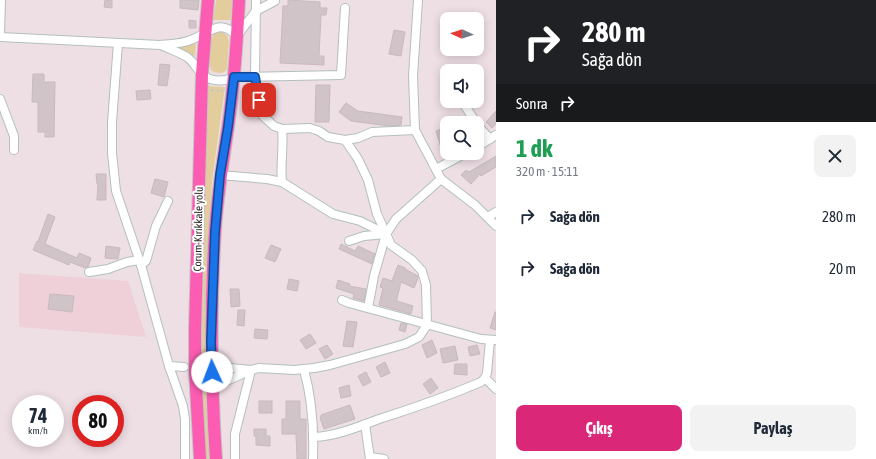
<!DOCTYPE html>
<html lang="tr">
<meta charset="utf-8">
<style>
body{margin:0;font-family:"Asap Condensed",sans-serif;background:#f2f2f3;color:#1f2937;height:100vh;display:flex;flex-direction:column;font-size:15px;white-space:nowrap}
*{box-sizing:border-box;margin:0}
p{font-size:13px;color:#747a83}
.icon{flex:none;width:22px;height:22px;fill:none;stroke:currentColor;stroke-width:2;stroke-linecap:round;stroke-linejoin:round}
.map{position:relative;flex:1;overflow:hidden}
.panel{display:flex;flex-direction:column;background:#fff;width:380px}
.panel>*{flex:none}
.top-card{background:#202124;color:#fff;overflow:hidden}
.needle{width:26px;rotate:274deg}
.buttons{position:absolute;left:440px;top:12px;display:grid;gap:8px}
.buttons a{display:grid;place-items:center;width:44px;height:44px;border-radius:8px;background:#fff;box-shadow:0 2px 10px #0003;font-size:20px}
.speed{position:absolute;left:12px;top:395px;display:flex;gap:8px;font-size:20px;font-weight:700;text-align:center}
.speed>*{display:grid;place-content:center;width:52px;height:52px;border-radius:50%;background:#fff;box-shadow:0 2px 10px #0003;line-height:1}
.speed small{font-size:10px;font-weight:400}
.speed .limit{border:6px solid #d22;background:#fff;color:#111}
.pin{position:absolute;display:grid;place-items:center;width:34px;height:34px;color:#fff;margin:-17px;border-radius:8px;box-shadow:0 2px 6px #0006}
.me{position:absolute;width:44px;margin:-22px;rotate:358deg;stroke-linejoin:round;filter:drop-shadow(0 0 3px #0008)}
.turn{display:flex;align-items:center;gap:14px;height:84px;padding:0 20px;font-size:18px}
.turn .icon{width:52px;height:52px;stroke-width:2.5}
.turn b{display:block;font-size:28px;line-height:34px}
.then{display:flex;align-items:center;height:38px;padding:0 20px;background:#0003;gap:8px;font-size:15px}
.round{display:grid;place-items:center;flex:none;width:42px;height:42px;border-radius:8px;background:#f2f2f3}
.headline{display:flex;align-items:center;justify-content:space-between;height:68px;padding:0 20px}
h1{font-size:24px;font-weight:700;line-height:30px;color:#1e9e55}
.action{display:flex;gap:8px;margin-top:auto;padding:8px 20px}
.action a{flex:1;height:46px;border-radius:8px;background:#db2777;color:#fff;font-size:16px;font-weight:700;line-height:46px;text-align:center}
.action a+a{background:#f2f2f3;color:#1f2937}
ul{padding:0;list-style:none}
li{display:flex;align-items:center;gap:12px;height:52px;padding:0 20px}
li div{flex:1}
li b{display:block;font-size:15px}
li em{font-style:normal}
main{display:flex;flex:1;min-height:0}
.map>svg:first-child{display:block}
</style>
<main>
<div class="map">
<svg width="496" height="459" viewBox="0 0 496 459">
<rect width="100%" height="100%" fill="#eedfe5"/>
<polygon fill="#efcfd8" points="19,273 128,281 146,337 19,327"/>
<g fill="#e3cd9d">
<polygon points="216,0 232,0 231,20 213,20"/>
<path d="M222,32L227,35L229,41L227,69C223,75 217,73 212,71C207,65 209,38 215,33Z"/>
<polygon points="196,44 195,56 171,47"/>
<polygon points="208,86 225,87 212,182 210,210 206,352 210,459 205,459 201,365"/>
</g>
<g fill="#d0c4c8" stroke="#c9b9be">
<polygon points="105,0 112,0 112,8 104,7"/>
<polygon points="180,0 199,0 198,10 180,8"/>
<polygon points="288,0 320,2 320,8 327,8 326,15 321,15 319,56 324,56 324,65 280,63 283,6 288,6"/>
<polygon points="189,20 196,21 196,28 189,28"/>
<polygon points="394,30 405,32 401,56 389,54"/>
<polygon points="160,64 170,65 167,86 158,85"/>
<polygon points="33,74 44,74 44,82 55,82 54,137 45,137 45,132 38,132 38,102 32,102"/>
<polygon points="316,85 330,85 329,122 315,122"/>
<polygon points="150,90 151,99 137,100 136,91"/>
<polygon points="346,103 358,111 402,117 401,125 389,126 351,121 339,112"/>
<polygon points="496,111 496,124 492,128 486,122"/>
<polygon points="444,128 447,136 447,157 445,158 440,149 441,148 436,131"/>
<polygon points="496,156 496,167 481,176 480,174 471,184 461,175 466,170 469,172"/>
<polygon points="96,174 106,174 106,200 97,200 98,184 97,184"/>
<polygon points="155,179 168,182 164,197 151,193"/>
<polygon points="48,214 55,217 45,244 77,258 79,253 91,258 88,267 85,268 70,262 69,265 33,250 37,241 38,242"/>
<polygon points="341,244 355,251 358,246 375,254 372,264 339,249"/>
<polygon points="271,245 281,249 275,262 265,258"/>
<polygon points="106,246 120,248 118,259 105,258"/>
<polygon points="398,265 405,268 405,269 418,276 418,278 414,288 401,282 397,298 397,301 413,306 411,314 379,305 383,288 380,287 383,278 392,281"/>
<polygon points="289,279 299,281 297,291 287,289"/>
<polygon points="338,280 350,284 349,286 366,289 364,301 353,298 354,294 336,288"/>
<polygon points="230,289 239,289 240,306 231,307"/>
<polygon points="50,294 74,296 72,312 48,309"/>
<polygon points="238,310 245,310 244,326 237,325"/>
<polygon points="495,312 496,312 496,330 490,328"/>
<polygon points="347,321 357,322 353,347 343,346"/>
<polygon points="401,323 407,324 405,332 399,330"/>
<polygon points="255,329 268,330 267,339 254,338"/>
<polygon points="310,334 316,343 306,349 300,340"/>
<polygon points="432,340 437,353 427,358 422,345"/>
<polygon points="327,345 333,354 325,359 319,349"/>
<polygon points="477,345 480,354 470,356 468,347"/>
<polygon points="455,346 458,360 443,363 440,349"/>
<polygon points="385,362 390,373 381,377 376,367"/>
<polygon points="455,364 467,364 467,375 454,374"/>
<polygon points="366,372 371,382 363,386 358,376"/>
<polygon points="431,378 438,388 430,394 423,384"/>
<polygon points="349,385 351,396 341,398 339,388"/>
<rect x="259" y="401" width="13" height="12"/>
<polygon points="286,401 300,401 300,419 306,419 306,459 297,459 296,434 282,434 282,419 286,419"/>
<polygon points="350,405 355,419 324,429 320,418 321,417 321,415"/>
<polygon points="254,429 266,429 266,436 270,436 270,446 256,445 256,436 254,436"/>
</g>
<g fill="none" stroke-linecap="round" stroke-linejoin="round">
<polyline stroke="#c7bbc0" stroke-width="8" stroke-dasharray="8 4" stroke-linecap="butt" points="184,367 216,367"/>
<defs>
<g id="minor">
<polyline points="256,0 255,77 260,112 263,116 274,126 282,129 310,128 319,131 328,137 345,140 358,159 368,180 377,214 386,234 374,276 368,308"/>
<polyline points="418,0 413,76 415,130 441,179 475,205 496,226"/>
<polyline points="0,33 1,0"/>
<path d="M0,37L160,45C171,44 183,44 193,39C211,32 220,18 237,36L256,11L275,1L274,0"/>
<polyline points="118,43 112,122 112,153 116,191 141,265 169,366 183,406 185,419 185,459"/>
<path d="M161,45C169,49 179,52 187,57C193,61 196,68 202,74C210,82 224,82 234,77L341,75L345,8"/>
<polyline points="0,99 14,136 14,150"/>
<polyline points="462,101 476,123"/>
<polyline points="477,125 490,139"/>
<polyline points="345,140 358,138 372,132 415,130"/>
<polyline points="477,147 496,135"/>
<polyline points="436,169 466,153"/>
<polyline points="220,175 267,179 282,182"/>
<polyline points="488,217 496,212"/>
<polyline points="349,241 364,236 386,234 396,219 441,179"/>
<polyline points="141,265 146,261 156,226 168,201"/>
<polyline points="89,272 108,269 127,262 139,260"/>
<polyline points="342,300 349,303 481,339 496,340"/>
<polyline points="169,366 184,367"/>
<polyline points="220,367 251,370 235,434 235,459"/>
<path d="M304,370C312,398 314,429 313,459"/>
<polyline points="485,378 496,389"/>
<path d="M213,387L251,370L259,368L294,370L314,368L330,365L405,344L419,337L427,325L426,285L422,271L412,260L391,245L386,234L360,221L333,214L282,182C280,165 284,147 282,129"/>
<polyline points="365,424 370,459"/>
<path d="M314,437C336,436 358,427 379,419C414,408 448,396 481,382L485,378L487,373L490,340"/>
<polyline points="370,457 384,459"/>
</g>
<g id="highway">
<polyline points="200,459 195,370 195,329 202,74 208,0"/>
<path d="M216,459C211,383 210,307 215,232C217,196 223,162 228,127C234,85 237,42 239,0"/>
</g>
</defs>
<use href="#minor" stroke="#b2c0be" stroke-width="10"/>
<use href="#highway" stroke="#c4c4c4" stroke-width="14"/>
<polyline stroke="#c4c4c4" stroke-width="1.5" stroke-dasharray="3 2" stroke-linecap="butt" points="211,90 223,91"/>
<use href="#minor" stroke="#fff" stroke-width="8"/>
<use href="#highway" stroke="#fc5cb1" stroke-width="12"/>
</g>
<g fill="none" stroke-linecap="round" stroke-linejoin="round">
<defs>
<polyline id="route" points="212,372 211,342 215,232 220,175 228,127 234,77 255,77 259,100"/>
</defs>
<use href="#route" stroke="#114b97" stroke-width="10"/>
<use href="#route" stroke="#1a73e8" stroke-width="7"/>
</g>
<g text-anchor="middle" stroke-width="4" stroke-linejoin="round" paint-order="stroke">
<g font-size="11" fill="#2c2c2c" stroke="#fff">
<text transform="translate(198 229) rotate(-89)" y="4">Çorum-Kırıkkale yolu</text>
</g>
</g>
</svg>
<div class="buttons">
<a><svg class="needle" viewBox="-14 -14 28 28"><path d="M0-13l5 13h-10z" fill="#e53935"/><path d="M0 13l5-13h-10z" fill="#747a83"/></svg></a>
<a><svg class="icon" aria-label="sound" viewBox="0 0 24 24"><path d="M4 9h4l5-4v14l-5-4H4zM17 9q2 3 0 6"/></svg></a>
<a><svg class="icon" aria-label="search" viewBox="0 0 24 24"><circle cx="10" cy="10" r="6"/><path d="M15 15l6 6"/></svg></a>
</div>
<div class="speed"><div>74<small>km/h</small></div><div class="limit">80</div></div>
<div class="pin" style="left:259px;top:100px;background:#d93025"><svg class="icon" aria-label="arrive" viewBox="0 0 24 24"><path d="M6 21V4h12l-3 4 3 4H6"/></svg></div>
<svg class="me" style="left:212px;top:372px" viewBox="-20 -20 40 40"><circle r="19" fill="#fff"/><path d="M0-13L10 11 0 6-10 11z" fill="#1a73e8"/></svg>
</div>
<section class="panel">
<div class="top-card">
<div class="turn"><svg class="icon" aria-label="right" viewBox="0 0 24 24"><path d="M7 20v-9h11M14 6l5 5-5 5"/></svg><div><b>280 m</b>Sağa dön</div></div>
<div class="then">Sonra<svg class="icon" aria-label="right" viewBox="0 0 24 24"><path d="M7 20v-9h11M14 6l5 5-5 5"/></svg></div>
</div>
<div class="headline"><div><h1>1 dk</h1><p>320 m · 15:11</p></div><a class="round"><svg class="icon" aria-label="close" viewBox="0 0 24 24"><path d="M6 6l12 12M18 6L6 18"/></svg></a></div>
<ul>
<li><svg class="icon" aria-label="right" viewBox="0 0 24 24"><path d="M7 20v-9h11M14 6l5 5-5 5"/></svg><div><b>Sağa dön</b></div><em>280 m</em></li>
<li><svg class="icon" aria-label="right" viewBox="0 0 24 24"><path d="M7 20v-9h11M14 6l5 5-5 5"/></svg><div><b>Sağa dön</b></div><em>20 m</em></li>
</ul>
<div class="action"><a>Çıkış</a><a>Paylaş</a></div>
</section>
</main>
